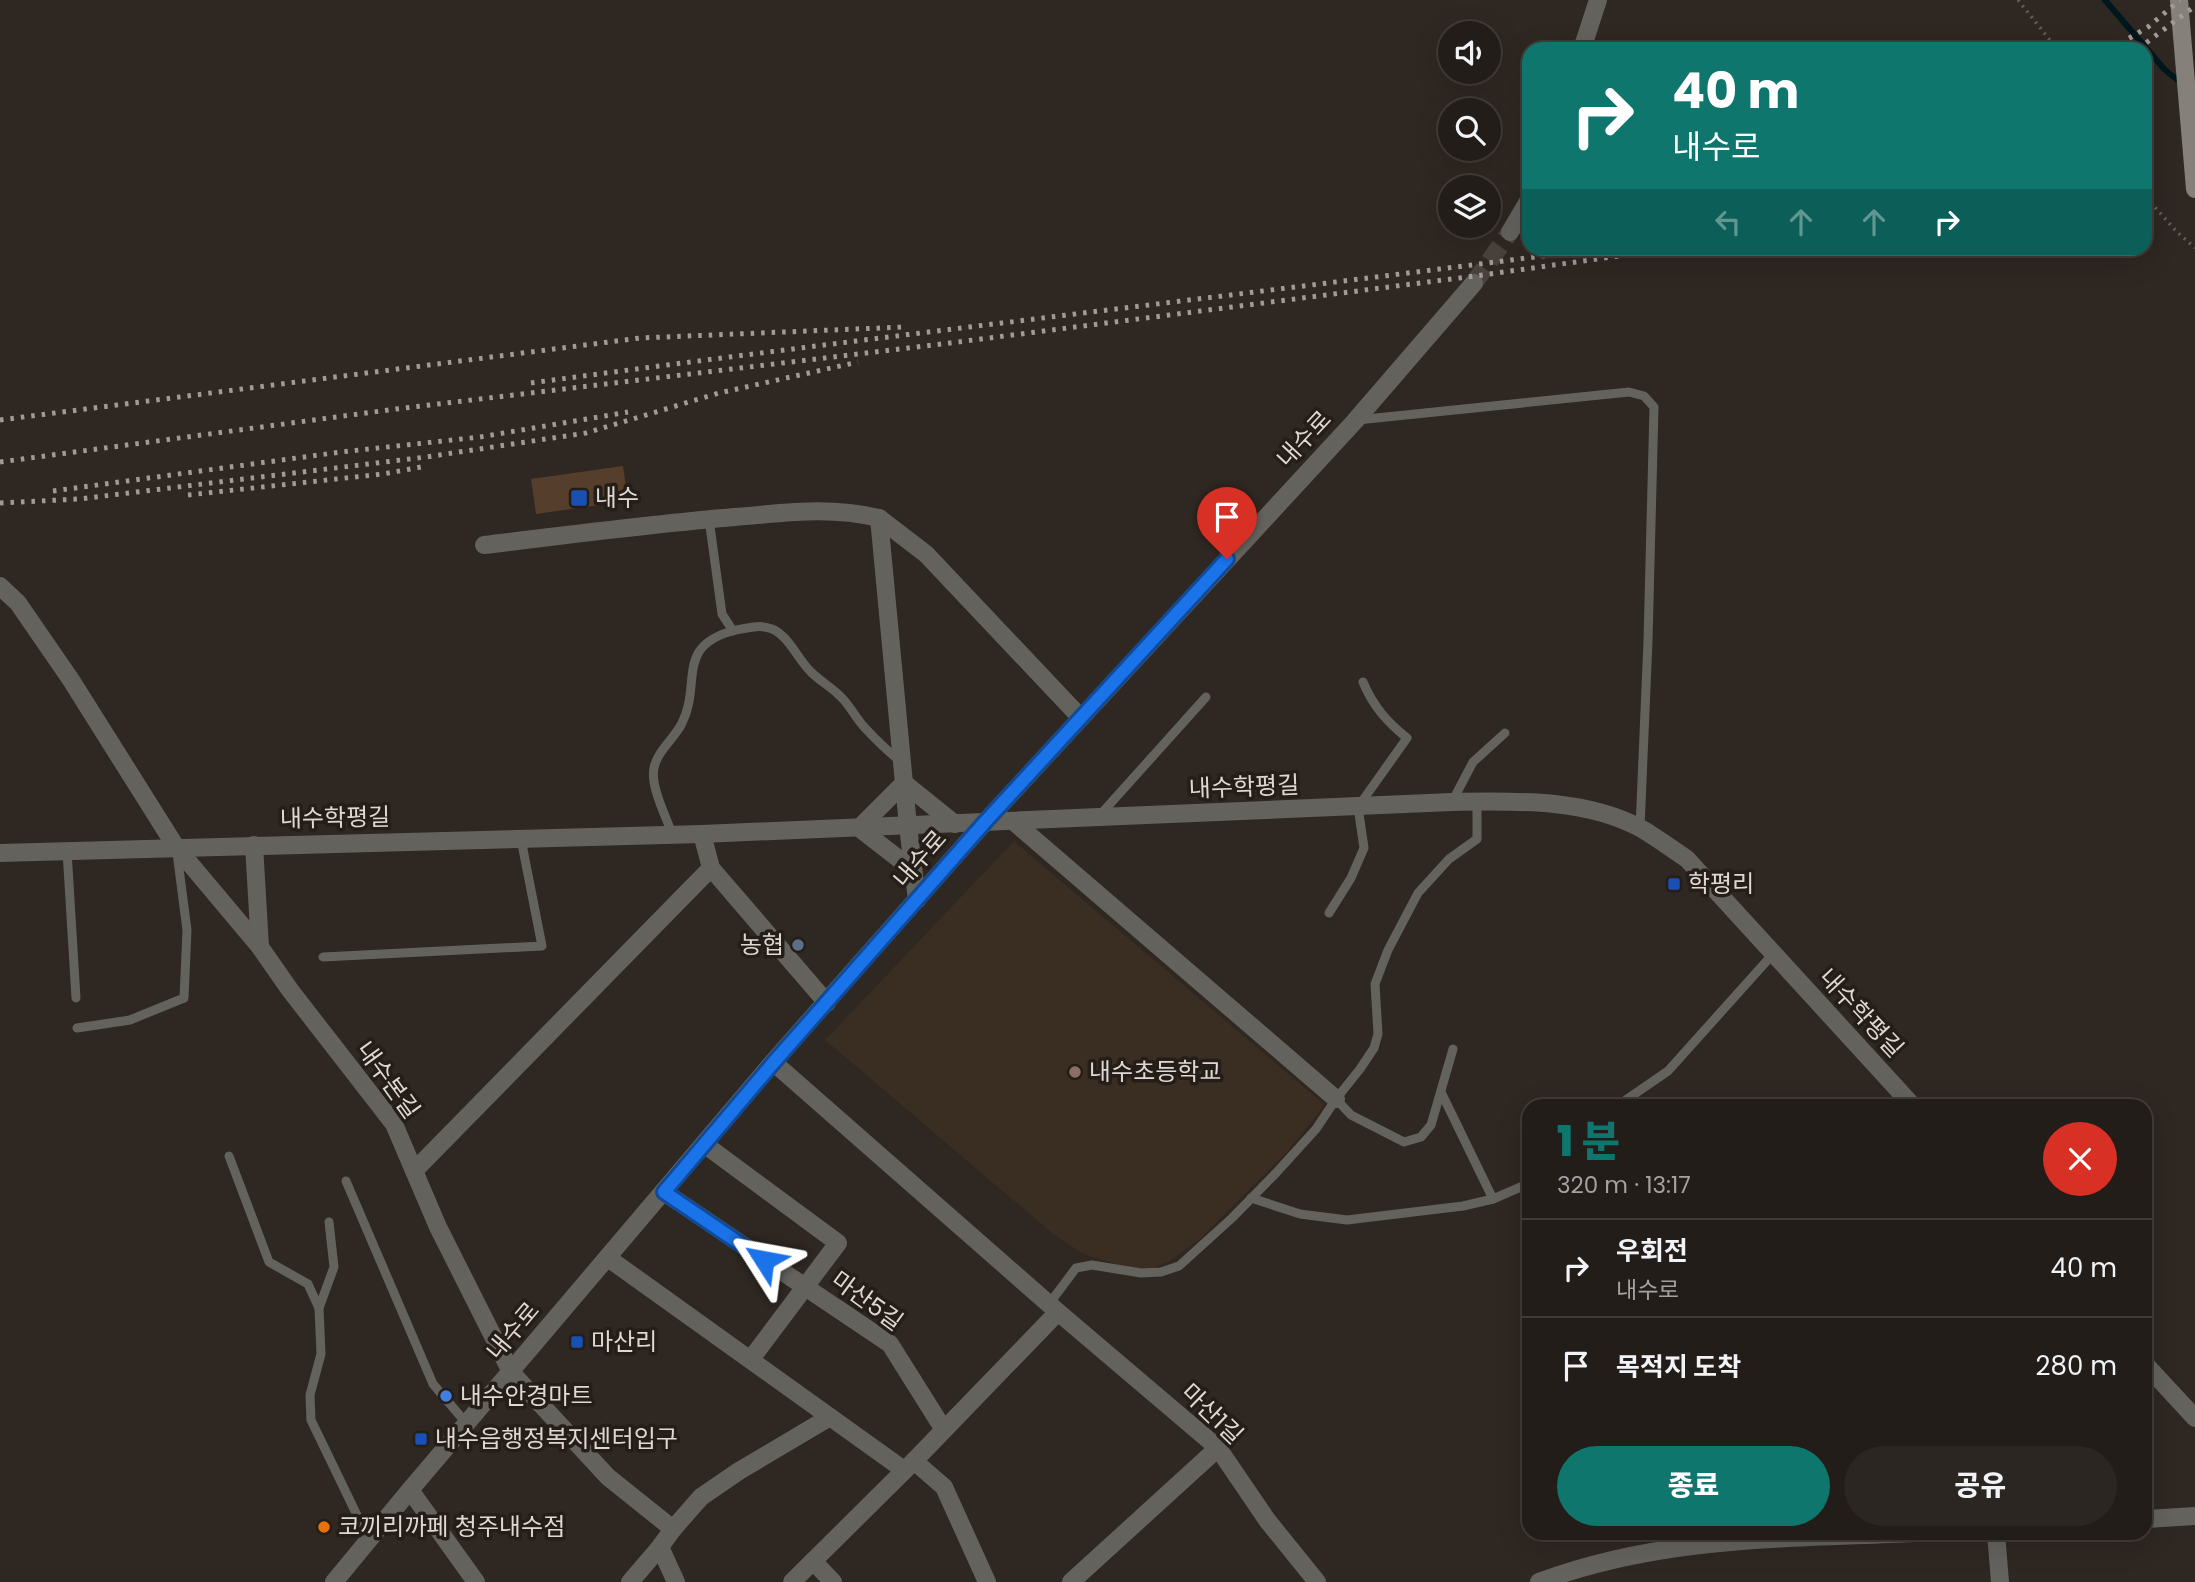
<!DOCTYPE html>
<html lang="ko">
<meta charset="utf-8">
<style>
body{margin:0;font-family:Poppins,"Noto Sans KR",sans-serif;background:#2b2622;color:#f1f3f6;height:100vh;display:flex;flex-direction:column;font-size:26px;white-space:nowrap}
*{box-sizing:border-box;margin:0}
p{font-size:23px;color:#a3a2a2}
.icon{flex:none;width:38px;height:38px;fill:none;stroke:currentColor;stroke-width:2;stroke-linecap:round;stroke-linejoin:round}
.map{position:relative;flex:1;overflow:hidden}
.details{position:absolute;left:1522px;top:1099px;width:630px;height:441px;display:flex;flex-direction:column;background:#231d19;border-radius:21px;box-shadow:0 7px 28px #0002,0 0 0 2px #403b38}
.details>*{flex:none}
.guide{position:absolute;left:1522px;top:42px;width:630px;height:214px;border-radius:21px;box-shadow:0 7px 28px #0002,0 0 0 2px #403b38;background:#0f766e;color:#fff;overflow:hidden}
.fabs{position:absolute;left:1438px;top:21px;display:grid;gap:14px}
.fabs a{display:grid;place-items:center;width:63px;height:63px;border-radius:50%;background:#231d19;box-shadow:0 7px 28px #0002,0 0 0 2px #403b38;font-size:35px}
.pin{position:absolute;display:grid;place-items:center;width:60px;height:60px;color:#fff;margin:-72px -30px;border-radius:50% 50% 50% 0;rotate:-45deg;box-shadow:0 0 7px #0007}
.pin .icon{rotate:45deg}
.me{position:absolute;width:77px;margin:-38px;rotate:304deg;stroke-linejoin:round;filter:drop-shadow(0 0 5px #0008)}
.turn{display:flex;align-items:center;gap:24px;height:147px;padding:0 35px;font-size:32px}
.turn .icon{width:91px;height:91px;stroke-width:2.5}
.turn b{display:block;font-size:49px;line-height:60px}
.lanes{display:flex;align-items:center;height:66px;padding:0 35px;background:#0003;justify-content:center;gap:35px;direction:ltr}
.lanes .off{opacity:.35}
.round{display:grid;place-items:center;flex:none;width:74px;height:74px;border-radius:37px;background:#2b2622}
.overview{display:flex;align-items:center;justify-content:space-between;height:119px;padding:0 35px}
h1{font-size:42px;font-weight:800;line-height:52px;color:#0f766e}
.cta{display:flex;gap:14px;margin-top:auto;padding:14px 35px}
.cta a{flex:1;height:80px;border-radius:42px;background:#0f766e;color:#fff;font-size:28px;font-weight:800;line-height:80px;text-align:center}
.cta a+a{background:#2b2622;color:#f1f3f6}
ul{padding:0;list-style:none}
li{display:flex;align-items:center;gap:21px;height:98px;padding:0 35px;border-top:2px solid #403b38}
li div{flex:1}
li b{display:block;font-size:26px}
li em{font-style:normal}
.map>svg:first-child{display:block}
</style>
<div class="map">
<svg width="2195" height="1582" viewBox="0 0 2195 1582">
<rect width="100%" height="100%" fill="#2f2721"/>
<polygon fill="#3a2d22" points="1014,841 1325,1105 1287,1152 1200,1239 1170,1261 1151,1269 1132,1269 1083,1254 1053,1234 825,1040"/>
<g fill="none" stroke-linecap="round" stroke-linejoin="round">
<polyline stroke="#00171e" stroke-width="6" points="2105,0 2165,70 2183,84"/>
</g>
<polygon fill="#553e2c" points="623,466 628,501 536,514 531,479"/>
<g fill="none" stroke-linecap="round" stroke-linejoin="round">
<polyline stroke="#49423c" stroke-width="18" stroke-dasharray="18 9" stroke-linecap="butt" points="1474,283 1510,232"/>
<g stroke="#645d58" stroke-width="3.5" stroke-dasharray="2 5" stroke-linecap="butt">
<polyline points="2018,0 2057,49"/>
<polyline points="2146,197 2176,231 2195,248"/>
</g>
<g stroke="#64625d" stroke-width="9">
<polyline points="1357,420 1629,392 1644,396 1654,407 1648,641 1640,828"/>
<polyline points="709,519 722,614 733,631"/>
<polyline points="1452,802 1473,762 1505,733"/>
<polyline points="1100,815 1206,697"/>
<path d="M672,834C666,816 650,786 654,768C657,751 675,738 682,723C702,684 674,645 736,630C747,628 761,624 772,629C788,635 799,661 811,672C820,681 831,687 840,696C850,705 856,719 866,729C877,741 889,752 901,762"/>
<polyline points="67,851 76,998"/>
<path d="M1329,913L1351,878L1364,848L1358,807L1407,738C1387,722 1373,706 1363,682"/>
<polyline points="323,957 542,946 521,839"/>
<polyline points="77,1028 130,1020 184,998 187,930 177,853"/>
<polyline points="1441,1092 1493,1199"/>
<polyline points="1336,1099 1351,1115 1404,1142 1421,1137 1431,1125 1453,1049"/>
<polyline points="1617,1106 1668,1071 1773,954"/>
<polyline points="229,1156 269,1262 308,1284 319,1308 321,1354 310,1395 311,1420 369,1540"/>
<polyline points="346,1181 433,1384 467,1424"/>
<polyline points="1251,1198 1300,1214 1347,1220 1463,1206 1493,1199 1530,1183"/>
<polyline points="1049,1304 1076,1268 1092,1265 1141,1273 1161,1272 1179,1266 1232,1218 1276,1173 1316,1129 1336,1099 1360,1069 1374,1048 1378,1034 1375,984 1388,950 1418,893 1449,859 1477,839 1477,802"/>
<polyline points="319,1308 334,1267 329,1222"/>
</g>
<g stroke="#64625d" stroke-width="18">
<polyline points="879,518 926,554 1081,718"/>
<path d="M484,545C567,535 651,524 735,517C786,513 827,506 879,518L908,826L917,900"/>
<polyline points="0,586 18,603 71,680 176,847 260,947 290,990 394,1124 438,1227 511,1372 608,1477 673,1529 701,1497 739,1471 830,1417"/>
<polyline points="1013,821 1336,1099"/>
<polyline points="702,834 711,868 827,1003"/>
<polyline points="254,845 260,947"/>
<path d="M0,853L702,834L1452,802C1514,801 1586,798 1642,829C1657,838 1672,849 1687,859L1913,1106"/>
<polyline points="913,870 859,828 904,783 955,824"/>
<polyline points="773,1062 1058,1312 1218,1448 1267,1520 1317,1582"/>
<polyline points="704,1144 838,1243 751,1359"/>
<polyline points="414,1171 711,868"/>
<polyline points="664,1192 890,1344 944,1430"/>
<polyline points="608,1258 904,1470"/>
<polyline points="2146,1365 2195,1418"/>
<polyline points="914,1461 944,1487 987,1582"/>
<polyline points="410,1490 476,1582"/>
<polyline points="1996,1533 2000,1582"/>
<polyline points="660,1547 676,1582"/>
<polyline points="813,1561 833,1582"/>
<polyline points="630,1582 660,1547 673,1529"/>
<polyline points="792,1582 914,1461 1058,1312"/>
<polyline points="1071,1582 1218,1448"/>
</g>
<g stroke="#64625d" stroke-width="18">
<polyline points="1582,49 1598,0"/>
<polyline points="1510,232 1530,198"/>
<polyline points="2146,1519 2195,1516"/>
<polyline points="334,1582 410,1490 773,1062 985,822 1355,421 1474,283"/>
<path d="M1539,1582C1662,1536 1785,1539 1914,1533"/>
</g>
<polyline stroke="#85817a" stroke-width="18" points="2179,0 2195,189"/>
<g stroke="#a19b96" stroke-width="5" stroke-dasharray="3.5 7" stroke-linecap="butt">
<polyline points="2111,49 2148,27 2180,0"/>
<polyline points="2138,49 2195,6"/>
<path d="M531,383C873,337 1216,298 1558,254L1585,248"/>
<polyline points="0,420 640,338 904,327"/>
<polyline points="0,462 396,409 942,344 1475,276 1619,256 1658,248"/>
<polyline points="53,491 341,452 480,437 628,412"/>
<polyline points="188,495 383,474 421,467"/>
<polyline points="0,503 79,499 426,457 586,433 719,393 858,362"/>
</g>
</g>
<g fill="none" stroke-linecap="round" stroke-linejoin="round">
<defs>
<polyline id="route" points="764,1260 664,1192 774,1062 985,822 1227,559"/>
</defs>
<use href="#route" stroke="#114b97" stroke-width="18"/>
<use href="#route" stroke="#1a73e8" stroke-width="12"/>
</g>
<g fill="#1a4fb4" stroke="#251d17" stroke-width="2.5">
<rect x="570" y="489" width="18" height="18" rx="3.5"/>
<rect x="1667" y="877" width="14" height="14" rx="3.5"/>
<rect x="570" y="1335" width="14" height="14" rx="3.5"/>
<rect x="414" y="1432" width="14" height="14" rx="3.5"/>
</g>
<circle fill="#5c6f8a" stroke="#251d17" stroke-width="2.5" cx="798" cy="945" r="7"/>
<circle fill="#8d6e63" stroke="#251d17" stroke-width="2.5" cx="1075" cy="1072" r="7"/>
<circle fill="#3f7fe0" stroke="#251d17" stroke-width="2.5" cx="446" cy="1396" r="7"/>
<circle fill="#e8710a" stroke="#251d17" stroke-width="2.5" cx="324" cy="1527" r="7"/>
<g text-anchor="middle" stroke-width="7" stroke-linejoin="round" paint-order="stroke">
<g font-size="24" fill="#ded8d4" stroke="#251d17">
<text transform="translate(1304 439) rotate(-47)" y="8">내수로</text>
<text transform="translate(1244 787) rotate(-2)" y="8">내수학평길</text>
<text transform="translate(335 818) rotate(-1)" y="8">내수학평길</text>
<text transform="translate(920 859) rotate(-49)" y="8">내수로</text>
<text transform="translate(1861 1013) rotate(47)" y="8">내수학평길</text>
<text transform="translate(388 1080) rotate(54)" y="8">내수본길</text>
<text transform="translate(867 1301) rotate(36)" y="8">마산5길</text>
<text transform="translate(513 1331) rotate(-50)" y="8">내수로</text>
<text transform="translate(1212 1414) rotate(44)" y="8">마산1길</text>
</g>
<g font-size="24" fill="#ded8d4" stroke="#251d17" text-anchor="start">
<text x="595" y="506">내수</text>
<text x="1688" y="892">학평리</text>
<text x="784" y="953" text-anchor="end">농협</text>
<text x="1089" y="1080">내수초등학교</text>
<text x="591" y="1350">마산리</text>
<text x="460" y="1404">내수안경마트</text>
<text x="435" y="1447">내수읍행정복지센터입구</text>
<text x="338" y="1535">코끼리까페 청주내수점</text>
</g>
</g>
</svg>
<div class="fabs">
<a><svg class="icon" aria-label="sound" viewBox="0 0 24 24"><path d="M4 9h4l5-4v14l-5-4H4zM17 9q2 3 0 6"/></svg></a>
<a><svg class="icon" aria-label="search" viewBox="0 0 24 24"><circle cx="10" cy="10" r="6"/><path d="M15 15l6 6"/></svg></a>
<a><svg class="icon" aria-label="layers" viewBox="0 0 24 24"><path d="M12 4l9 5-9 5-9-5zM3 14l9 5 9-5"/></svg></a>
</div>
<div class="pin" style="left:1227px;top:559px;background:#d93025"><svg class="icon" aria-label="arrive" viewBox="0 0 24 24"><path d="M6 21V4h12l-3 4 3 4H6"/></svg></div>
<svg class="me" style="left:764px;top:1260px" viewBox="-20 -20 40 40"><path d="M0-17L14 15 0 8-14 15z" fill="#1a73e8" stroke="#fff" stroke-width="4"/></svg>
<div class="guide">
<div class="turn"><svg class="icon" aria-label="right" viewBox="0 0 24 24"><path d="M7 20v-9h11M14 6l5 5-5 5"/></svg><div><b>40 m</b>내수로</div></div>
<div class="lanes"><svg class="icon off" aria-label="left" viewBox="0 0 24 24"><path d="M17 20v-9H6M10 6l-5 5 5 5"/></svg><svg class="icon off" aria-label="ahead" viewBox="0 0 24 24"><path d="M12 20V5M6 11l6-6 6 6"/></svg><svg class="icon off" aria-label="ahead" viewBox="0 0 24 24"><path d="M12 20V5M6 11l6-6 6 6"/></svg><svg class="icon" aria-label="right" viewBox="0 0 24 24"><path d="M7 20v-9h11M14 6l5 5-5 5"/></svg></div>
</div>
<section class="details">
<div class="overview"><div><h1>1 분</h1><p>320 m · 13:17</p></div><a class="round" style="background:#d93025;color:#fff"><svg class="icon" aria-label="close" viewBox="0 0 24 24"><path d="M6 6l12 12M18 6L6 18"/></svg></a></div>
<ul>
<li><svg class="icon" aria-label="right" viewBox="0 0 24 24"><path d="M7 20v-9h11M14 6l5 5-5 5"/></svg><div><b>우회전</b><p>내수로</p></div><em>40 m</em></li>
<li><svg class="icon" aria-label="arrive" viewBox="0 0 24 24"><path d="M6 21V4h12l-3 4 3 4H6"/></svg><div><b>목적지 도착</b></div><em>280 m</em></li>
</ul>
<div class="cta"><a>종료</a><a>공유</a></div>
</section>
</div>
